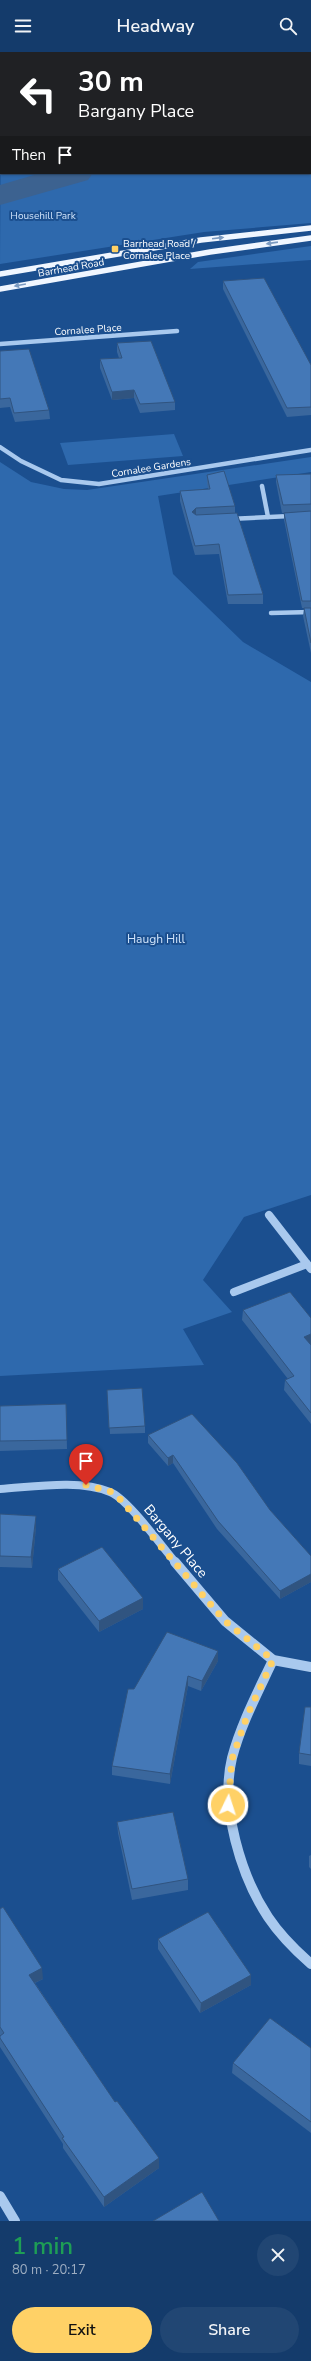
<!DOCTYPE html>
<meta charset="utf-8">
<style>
body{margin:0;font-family:"Nunito Sans",sans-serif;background:#214673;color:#f1f3f6;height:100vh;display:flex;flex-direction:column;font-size:15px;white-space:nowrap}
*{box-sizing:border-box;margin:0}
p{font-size:13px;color:#9dadc1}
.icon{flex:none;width:22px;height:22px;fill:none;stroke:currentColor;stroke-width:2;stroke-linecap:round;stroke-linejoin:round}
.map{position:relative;height:2169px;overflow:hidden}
.panel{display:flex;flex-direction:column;background:#143b6b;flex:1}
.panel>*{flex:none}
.banner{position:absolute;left:0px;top:0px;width:311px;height:122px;box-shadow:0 1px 3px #0004,0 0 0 1px #33557e;background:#202124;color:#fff;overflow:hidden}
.pin{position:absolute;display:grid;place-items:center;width:34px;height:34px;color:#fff;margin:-41px -17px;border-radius:50% 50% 50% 0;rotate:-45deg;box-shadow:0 0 4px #0007}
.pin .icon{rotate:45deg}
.me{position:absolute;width:44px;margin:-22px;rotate:4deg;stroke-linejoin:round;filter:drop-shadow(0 0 3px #0008)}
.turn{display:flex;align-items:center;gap:14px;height:84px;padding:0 12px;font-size:18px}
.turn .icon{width:52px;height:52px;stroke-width:2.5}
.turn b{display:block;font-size:28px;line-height:34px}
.then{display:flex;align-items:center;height:38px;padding:0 12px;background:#0003;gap:8px;font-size:15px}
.round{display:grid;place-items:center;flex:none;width:42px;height:42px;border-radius:21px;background:#214673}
.overview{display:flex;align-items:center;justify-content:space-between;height:68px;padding:0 12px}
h1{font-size:24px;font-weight:600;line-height:30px;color:#1e9e55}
.primary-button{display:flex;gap:8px;margin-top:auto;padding:8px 12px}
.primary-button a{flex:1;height:46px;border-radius:24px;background:#ffd166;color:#111;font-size:16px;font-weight:600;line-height:46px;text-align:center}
.primary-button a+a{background:#214673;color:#f1f3f6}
header{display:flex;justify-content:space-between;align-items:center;height:52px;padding:0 12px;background:#143b6b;font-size:18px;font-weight:600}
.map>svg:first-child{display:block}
</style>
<header><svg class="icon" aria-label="menu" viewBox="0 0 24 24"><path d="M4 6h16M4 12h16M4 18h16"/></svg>Headway<svg class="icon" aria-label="search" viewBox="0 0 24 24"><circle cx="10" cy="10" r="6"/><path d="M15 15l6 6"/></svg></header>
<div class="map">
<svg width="311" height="2169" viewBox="0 0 311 2169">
<rect width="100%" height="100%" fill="#1b4f8f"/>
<g fill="#2e69ad">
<polygon points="95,0 311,0 311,171 204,180 0,212 1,34 1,121 310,121 310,1 93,1"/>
<polygon points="311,194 311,208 190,217 198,210"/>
<polygon points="174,382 183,404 68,413 60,391"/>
<polygon points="311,405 311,420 158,444 173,522 243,590 311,630 311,1143 244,1165 203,1228 232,1260 183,1277 204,1313 0,1324 0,410 31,430 64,437 87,438"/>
</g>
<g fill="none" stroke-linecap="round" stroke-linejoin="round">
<g fill="#3c6290" fill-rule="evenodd">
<rect x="310" y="42" width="1" height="18"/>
<polygon points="41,121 93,121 88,128 0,153 0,133"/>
</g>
<polyline stroke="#a9c9ee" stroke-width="3.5" points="82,1 85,0"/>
<g stroke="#a9c9ee" stroke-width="4.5">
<polyline points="0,292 177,279"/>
<polyline points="0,395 21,409 61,428 99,432 311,398"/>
<polyline points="262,434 268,465"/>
<polyline points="229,467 311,463"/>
<polyline points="271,561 311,560"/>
</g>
<g stroke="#a9c9ee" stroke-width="8">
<polyline points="269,1163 311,1217"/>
<polyline points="234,1240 307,1212"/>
<path d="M0,1437C33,1435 79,1427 110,1440C128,1447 162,1495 176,1511"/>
</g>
<g stroke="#a9c9ee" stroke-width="10">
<polyline points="175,1510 225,1569 273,1608 311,1615"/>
<path d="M273,1608C258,1640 241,1672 232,1706C220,1755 241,1824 268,1865C280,1883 295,1898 311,1912"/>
<polyline points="0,2144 15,2169"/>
</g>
<g stroke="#f0f6ff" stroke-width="5.5">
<polyline points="0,222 201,188 311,176"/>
<polyline points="0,237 210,200 311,186"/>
</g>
</g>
<g fill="#3a679d">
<polygon points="223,229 311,313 311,363 287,365 223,237"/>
<polygon points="117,291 175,350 175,358 140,361 134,346 112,348 100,316 100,307 119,306 117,300"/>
<polygon points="0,299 49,358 50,367 15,370 10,355 0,356"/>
<polygon points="311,422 311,601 303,564 304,556 302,556 284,468 284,461 311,459 282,461 276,430 276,423"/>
<polygon points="207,423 235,454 235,461 263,542 263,552 228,552 219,502 195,503 180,449 180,439 208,437 207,432"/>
<polygon points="243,1258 311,1266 311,1292 310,1292 311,1293 311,1372 284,1338 285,1328 288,1327 242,1268"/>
<polygon points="107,1338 145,1374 145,1381 110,1382"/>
<polygon points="66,1352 67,1397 0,1399 0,1354"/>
<polygon points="148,1383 270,1458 311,1504 311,1530 280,1547 217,1477 173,1411 168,1414 148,1391"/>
<polygon points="0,1462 36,1464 36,1475 32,1516 0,1515"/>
<polygon points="58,1517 143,1557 99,1580 58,1528"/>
<polygon points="218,1599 218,1609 201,1639 188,1634 170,1732 112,1723 112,1714 134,1637"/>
<polygon points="311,1655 311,1714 299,1712 299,1701"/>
<polygon points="117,1770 188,1827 188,1838 132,1848 118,1781"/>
<polygon points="311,1803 311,1817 309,1815 309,1804"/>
<polygon points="0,1857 43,1927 35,1931 159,2116 104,2155 63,2096 63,2092 0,1995"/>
<polygon points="158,1887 251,1923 251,1933 200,1961 158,1897"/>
<polygon points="311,1996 311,2081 232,2021 233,2011"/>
</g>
<g fill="#305480">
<polygon points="35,0 47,0 44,1 32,1"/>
<polygon points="134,338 134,346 112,348 112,340"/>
<polygon points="196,456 196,465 192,460"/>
<polygon points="311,1282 311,1292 304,1295 304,1285"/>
<polygon points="173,1403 173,1411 168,1414 168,1406"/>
<polygon points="36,1464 36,1475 32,1516 31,1505"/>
<polygon points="311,1522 311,1530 280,1547 280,1539"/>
<polygon points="143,1546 143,1557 99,1580 99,1569"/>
<polygon points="218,1599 218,1609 201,1639 202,1629"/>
<polygon points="188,1624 188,1634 170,1732 170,1722"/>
<polygon points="42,1916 43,1927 30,1933 29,1923"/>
<polygon points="251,1923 251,1933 200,1961 201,1951"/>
<polygon points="159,2106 159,2116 104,2155 104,2145"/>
</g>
<g fill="#4478b7" stroke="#305480">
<polygon points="0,0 35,0 32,1 1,1 1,12 0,12"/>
<polygon points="264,226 311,313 311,355 287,356 223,229"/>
<polygon points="151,289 175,350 140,352 134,338 112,340 100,307 122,306 117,291"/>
<polygon points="29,297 49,358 14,361 10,346 0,347 0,299"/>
<polygon points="224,419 235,454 196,456 192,460 196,463 237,461 263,542 228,543 219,492 195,494 180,439 210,437 207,423"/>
<polygon points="311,422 311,452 283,453 276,423"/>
<polygon points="311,459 311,549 302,549 284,461"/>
<polygon points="304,556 311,556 311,591"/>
<polygon points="290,1240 311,1266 311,1282 304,1285 311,1293 311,1361 285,1328 294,1324 243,1258"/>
<polygon points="142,1336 145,1374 109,1376 107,1338"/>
<polygon points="66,1352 67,1388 0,1389 0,1354"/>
<polygon points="192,1362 237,1411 270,1458 311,1504 311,1522 280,1539 218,1469 173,1403 168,1406 148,1383"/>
<polygon points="0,1462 36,1464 31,1505 0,1504"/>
<polygon points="102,1495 143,1546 99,1569 58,1517"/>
<polygon points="167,1580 218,1599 202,1629 188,1624 170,1722 112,1714 128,1637 134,1637"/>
<polygon points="305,1655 311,1655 311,1703 299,1701"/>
<polygon points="173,1760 188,1827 132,1837 117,1770"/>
<polygon points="3,1855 42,1916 29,1923 115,2050 117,2049 159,2106 104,2145 62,2086 64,2085 0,1986 0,1984 4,1981 0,1975 0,1857"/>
<polygon points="208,1860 251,1923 201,1951 158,1887"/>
<polygon points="270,1966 311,1996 311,2070 233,2011"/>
<polygon points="202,2140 219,2169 153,2169"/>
</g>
<defs><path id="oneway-solid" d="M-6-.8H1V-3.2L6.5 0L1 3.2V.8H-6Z"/></defs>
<g fill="#7b9ac1">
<use href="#oneway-solid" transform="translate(218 186) rotate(-7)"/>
<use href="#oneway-solid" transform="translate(272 191) rotate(172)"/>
<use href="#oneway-solid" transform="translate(20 233) rotate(170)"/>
</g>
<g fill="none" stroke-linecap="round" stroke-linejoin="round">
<polyline stroke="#ffd166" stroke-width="7" stroke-dasharray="0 12.6" points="86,1433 112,1440 121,1448 225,1569 273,1608 247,1664 232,1707 228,1753"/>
</g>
<rect fill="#ffd166" stroke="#1b4f8f" stroke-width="1.5" x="111" y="193" width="8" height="8" rx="2"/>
<g text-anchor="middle" stroke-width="4" stroke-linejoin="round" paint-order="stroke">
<g font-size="10" fill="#cfe3fa" stroke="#1b4f8f">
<text x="43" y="167">Househill Park</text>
</g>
<g font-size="10" fill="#fff" stroke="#1b4f8f" text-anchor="start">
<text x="123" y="195">Barrhead Road /<tspan x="123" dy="12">Cornalee Place</tspan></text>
</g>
<g font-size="10" fill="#fff" stroke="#1b4f8f">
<text transform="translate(71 215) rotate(-10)" y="4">Barrhead Road</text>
<text transform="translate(88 277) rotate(-4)" y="4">Cornalee Place</text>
<text transform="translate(151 415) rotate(-9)" y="4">Cornalee Gardens</text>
</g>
<g font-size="12" fill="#cfe3fa" stroke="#1b4f8f">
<text x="156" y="891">Haugh Hill</text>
</g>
<g font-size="14" fill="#fff" stroke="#1b4f8f">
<text transform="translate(176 1489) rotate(50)" y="5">Bargany Place</text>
</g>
</g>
</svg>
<div class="pin" style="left:86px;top:1433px;background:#d93025"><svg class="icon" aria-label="arrive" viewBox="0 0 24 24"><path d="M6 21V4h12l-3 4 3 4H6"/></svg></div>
<svg class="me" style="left:228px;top:1753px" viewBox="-20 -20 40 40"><circle r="17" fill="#ffd166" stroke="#fff" stroke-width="3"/><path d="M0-11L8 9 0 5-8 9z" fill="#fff"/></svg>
<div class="banner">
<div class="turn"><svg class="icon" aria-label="left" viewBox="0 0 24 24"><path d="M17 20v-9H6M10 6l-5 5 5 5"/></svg><div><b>30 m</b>Bargany Place</div></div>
<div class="then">Then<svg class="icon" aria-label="arrive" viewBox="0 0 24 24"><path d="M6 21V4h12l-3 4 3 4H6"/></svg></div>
</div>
</div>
<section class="panel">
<div class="overview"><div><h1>1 min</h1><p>80 m · 20:17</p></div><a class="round"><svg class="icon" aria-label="close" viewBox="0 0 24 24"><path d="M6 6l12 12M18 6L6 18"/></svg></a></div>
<div class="primary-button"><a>Exit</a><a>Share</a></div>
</section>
